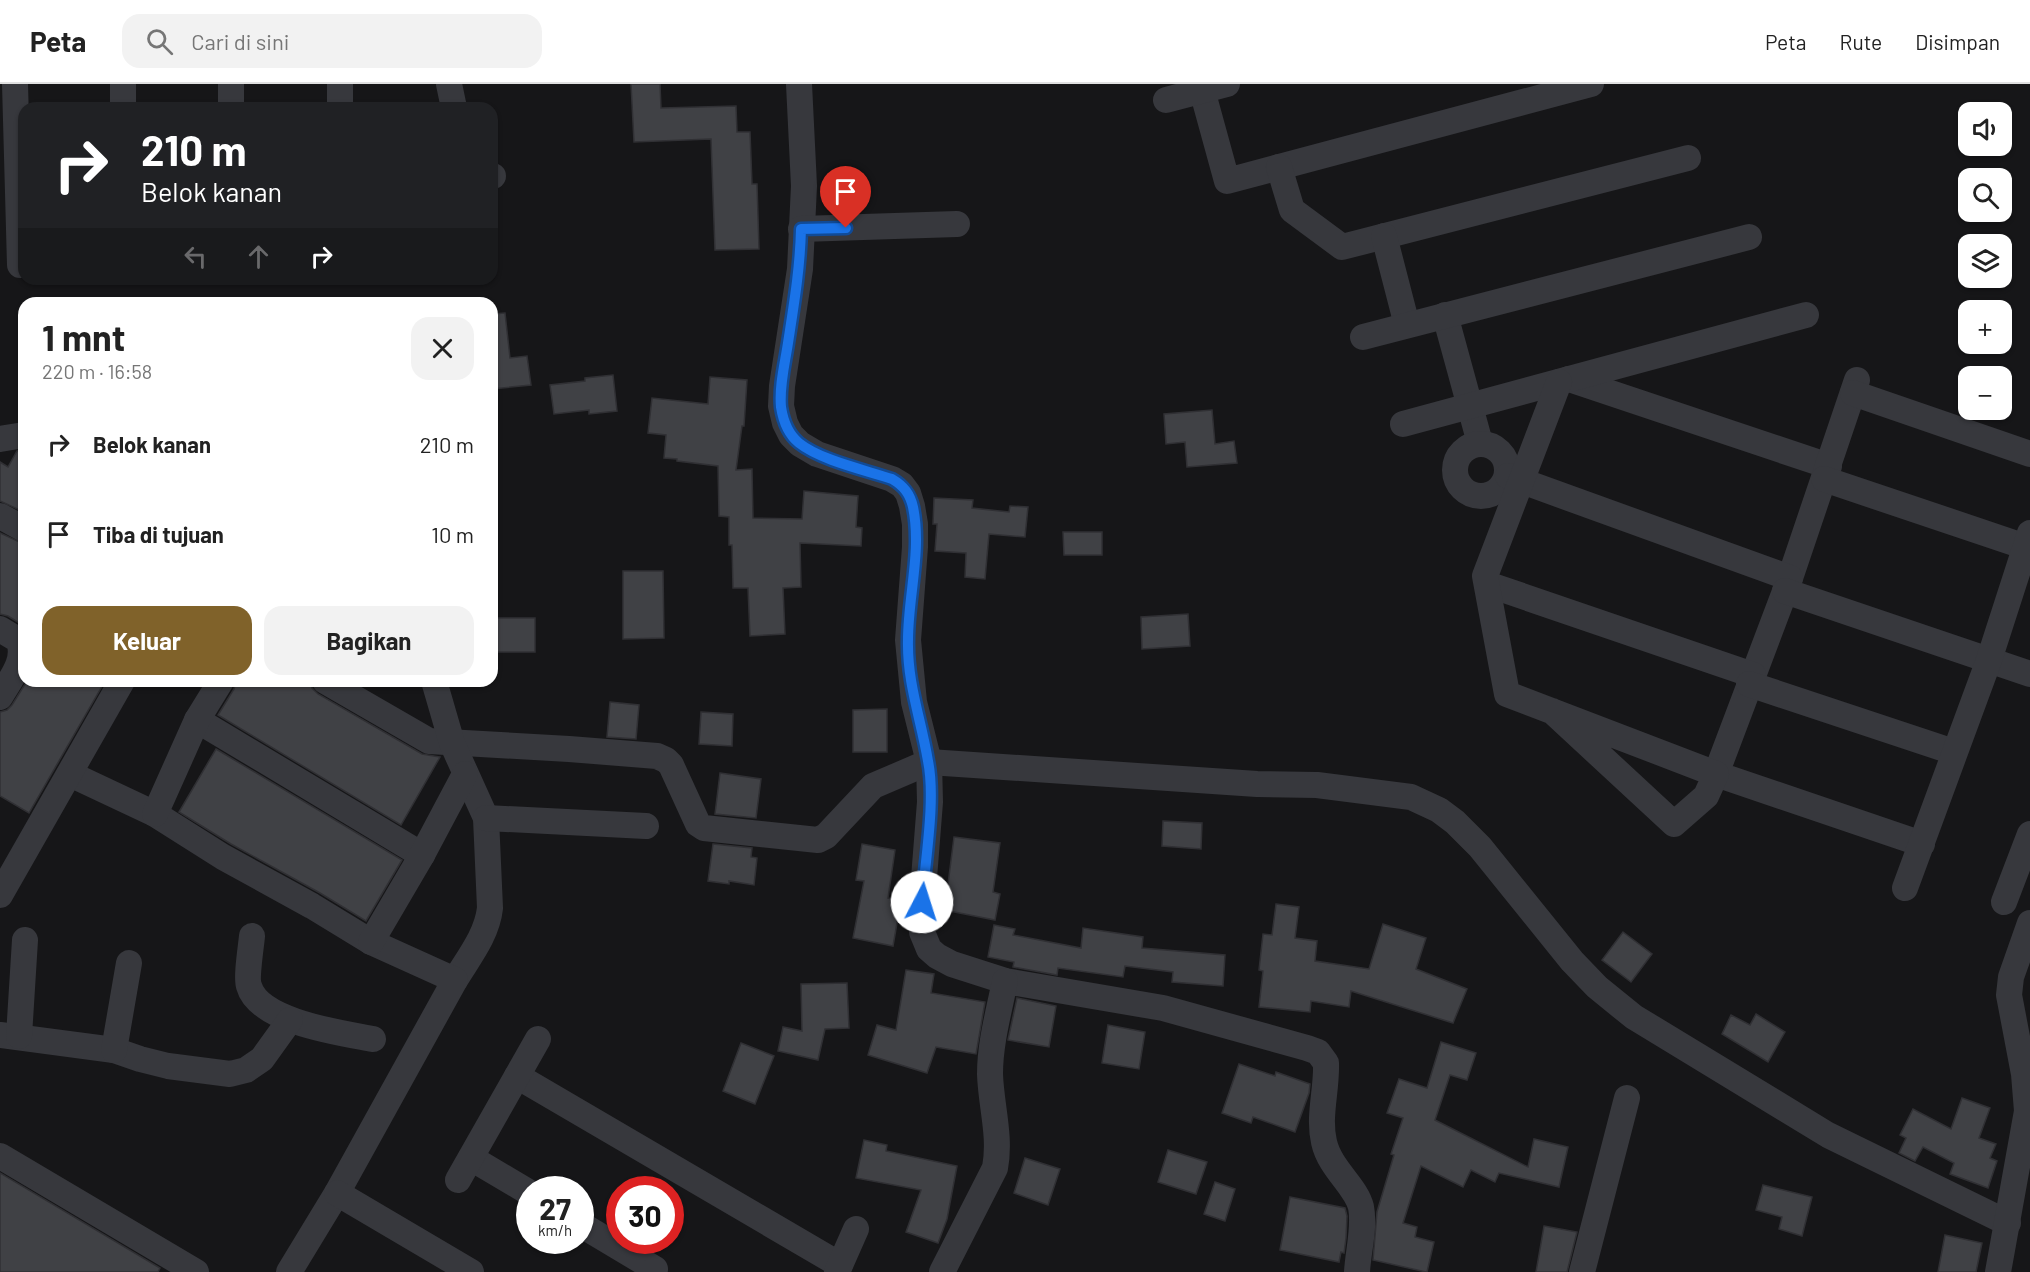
<!DOCTYPE html>
<html lang="id">
<meta charset="utf-8">
<style>
body{margin:0;font-family:Barlow,sans-serif;background:#f2f2f2;color:#222;height:100vh;display:flex;flex-direction:column;font-size:22px;white-space:nowrap}
*{box-sizing:border-box;margin:0}
p{font-size:20px;color:#767676}
.icon{flex:none;width:33px;height:33px;fill:none;stroke:currentColor;stroke-width:2;stroke-linecap:round;stroke-linejoin:round}
.map{position:relative;flex:1;overflow:hidden}
.sheet{position:absolute;left:18px;top:213px;width:480px;height:390px;display:flex;flex-direction:column;background:#fff;border-radius:18px;box-shadow:0 2px 4px #0004}
.sheet>*{flex:none}
.top-card{position:absolute;left:18px;top:18px;width:480px;height:183px;border-radius:18px;box-shadow:0 2px 4px #0004;background:#202124;color:#fff;overflow:hidden}
.controls{position:absolute;left:1958px;top:18px;display:grid;gap:12px}
.controls a{display:grid;place-items:center;width:54px;height:54px;border-radius:12px;background:#fff;box-shadow:0 2px 4px #0004;font-size:30px}
.speed{position:absolute;left:516px;top:1092px;display:flex;gap:12px;font-size:30px;font-weight:700;text-align:center}
.speed>*{display:grid;place-content:center;width:78px;height:78px;border-radius:50%;background:#fff;box-shadow:0 2px 4px #0004;line-height:1}
.speed small{font-size:15px;font-weight:400}
.speed .limit{border:9px solid #d22;background:#fff;color:#111}
.pin{position:absolute;display:grid;place-items:center;width:51px;height:51px;color:#fff;margin:-62px -26px;border-radius:50% 50% 50% 0;rotate:-45deg;box-shadow:0 0 6px #0007}
.pin .icon{rotate:45deg}
.me{position:absolute;width:66px;margin:-33px;rotate:5deg;stroke-linejoin:round;filter:drop-shadow(0 0 4px #0008)}
.turn{display:flex;align-items:center;gap:21px;height:126px;padding:0 24px;font-size:27px}
.turn .icon{width:78px;height:78px;stroke-width:2.5}
.turn b{display:block;font-size:42px;line-height:51px}
.lanes{display:flex;align-items:center;height:57px;padding:0 24px;background:#0003;justify-content:center;gap:30px;direction:ltr}
.lanes .off{opacity:.35}
.round{display:grid;place-items:center;flex:none;width:63px;height:63px;border-radius:18px;background:#f2f2f2}
.head{display:flex;align-items:center;justify-content:space-between;height:102px;padding:0 24px}
h1{font-size:36px;font-weight:700;line-height:45px}
.cta{display:flex;gap:12px;margin-top:auto;padding:12px 24px}
.cta a{flex:1;height:69px;border-radius:18px;background:#80622a;color:#fff;font-size:24px;font-weight:700;line-height:69px;text-align:center}
.cta a+a{background:#f2f2f2;color:#222}
ul{padding:0;list-style:none}
li{display:flex;align-items:center;gap:18px;height:90px;padding:0 24px}
li div{flex:1}
li b{display:block;font-size:22px}
li em{font-style:normal}
header{display:flex;align-items:center;gap:36px;box-sizing:border-box;height:84px;padding:0 30px;background:#fff;border-bottom:2px solid #e0e0e0}
header strong{font-size:28px}
nav{display:flex;gap:33px;margin-inline-start:auto;font-size:21px}
.search{width:420px;height:54px;background:#f2f2f2;display:flex;align-items:center;gap:15px;box-sizing:border-box;padding:0 21px;border-radius:18px;color:#767676;font-size:22px}
.map>svg:first-child{display:block}
</style>
<header>
<strong>Peta</strong>
<div class="search"><svg class="icon" aria-label="search" viewBox="0 0 24 24"><circle cx="10" cy="10" r="6"/><path d="M15 15l6 6"/></svg>Cari di sini</div>
<nav><a>Peta</a><a>Rute</a><a>Disimpan</a></nav>
</header>
<div class="map">
<svg width="2030" height="1188" viewBox="0 0 2030 1188">
<rect width="100%" height="100%" fill="#161618"/>
<g fill="#404145" stroke="#303034" stroke-width="1.5">
<polygon points="631,0 660,0 661,24 736,22 737,48 750,48 752,100 757,100 759,165 715,166 711,55 634,58"/>
<polygon points="505,229 510,274 527,272 531,301 492,305 492,230"/>
<polygon points="613,291 617,327 589,330 589,326 554,330 550,301 585,297 585,294"/>
<polygon points="710,293 747,296 744,342 742,342 736,386 752,385 753,434 802,435 804,407 858,412 856,443 862,444 861,462 800,459 801,503 783,504 785,550 750,552 748,504 733,504 732,461 729,461 729,433 719,432 718,382 677,377 677,375 664,374 666,351 648,349 652,314 708,320"/>
<polygon points="1212,326 1215,360 1234,357 1237,379 1187,383 1185,358 1166,360 1164,330"/>
<polygon points="24,366 24,428 0,417 0,378 8,383 17,367"/>
<polygon points="934,414 973,416 972,424 1009,428 1010,422 1028,423 1025,453 989,450 985,495 965,493 966,469 935,467 937,440 933,440"/>
<polygon points="1063,448 1102,448 1102,471 1064,471"/>
<polygon points="0,449 24,460 24,542 8,532 0,530"/>
<polygon points="623,487 663,487 664,554 623,555"/>
<polygon points="1188,530 1190,562 1142,565 1141,533"/>
<rect x="492" y="534" width="43" height="34"/>
<polygon points="27,597 105,597 29,729 0,712 0,628 7,626 12,621"/>
<polygon points="236,597 310,597 312,604 318,610 422,670 440,673 401,741 218,631 234,605"/>
<polygon points="610,618 639,621 636,655 607,653"/>
<polygon points="887,625 887,668 853,668 853,626"/>
<polygon points="701,628 733,630 732,662 699,660"/>
<polygon points="216,665 402,776 366,837 320,809 231,760 179,728"/>
<polygon points="720,689 761,695 756,734 715,730"/>
<polygon points="1163,737 1202,739 1201,765 1162,762"/>
<polygon points="954,753 1000,759 993,808 1000,810 995,836 939,825 944,799 948,800"/>
<polygon points="713,760 752,764 751,773 757,774 754,801 729,797 729,800 708,797"/>
<polygon points="862,760 895,766 888,814 901,816 893,862 853,854 864,797 856,796"/>
<polygon points="1276,820 1299,823 1295,854 1317,857 1315,877 1369,885 1383,840 1426,854 1416,885 1467,905 1453,939 1351,907 1349,923 1311,917 1310,928 1259,923 1263,887 1259,886 1263,850 1272,851"/>
<polygon points="994,841 1015,845 1013,851 1081,864 1083,844 1143,853 1142,864 1225,871 1223,902 1172,898 1173,888 1125,882 1123,893 1058,884 1057,891 1013,883 1014,878 988,873"/>
<polygon points="1623,848 1652,870 1631,898 1602,876"/>
<polygon points="906,886 934,890 931,909 985,918 976,970 936,963 927,989 868,971 877,941 896,946"/>
<polygon points="847,899 849,944 825,945 818,976 778,967 783,943 802,947 801,900"/>
<polygon points="1017,914 1056,922 1049,963 1008,956"/>
<polygon points="1756,930 1785,948 1768,978 1722,950 1731,931 1750,941"/>
<polygon points="1108,941 1145,948 1139,985 1102,979"/>
<polygon points="1441,958 1476,969 1467,996 1450,991 1435,1036 1528,1083 1534,1055 1568,1063 1559,1103 1499,1089 1495,1098 1471,1086 1463,1103 1421,1082 1403,1139 1417,1143 1415,1153 1434,1158 1427,1188 1426,1188 1373,1176 1377,1128 1394,1071 1391,1070 1403,1034 1387,1029 1399,995 1427,1004"/>
<polygon points="741,959 774,972 755,1020 723,1007"/>
<polygon points="1239,980 1275,992 1276,988 1310,1000 1309,1009 1295,1048 1253,1033 1251,1039 1222,1029"/>
<polygon points="1962,1014 1990,1024 1979,1054 1996,1060 1990,1074 1997,1077 1988,1104 1950,1090 1954,1079 1923,1063 1915,1077 1899,1069 1906,1054 1900,1051 1913,1025 1951,1045"/>
<polygon points="864,1056 887,1061 886,1067 957,1082 947,1135 938,1159 906,1148 921,1106 856,1094"/>
<polygon points="1168,1066 1207,1078 1196,1110 1158,1098"/>
<polygon points="1025,1074 1060,1085 1048,1121 1014,1109"/>
<polygon points="0,1089 160,1184 158,1188 0,1188"/>
<polygon points="1215,1098 1235,1105 1225,1137 1204,1130"/>
<polygon points="1763,1101 1812,1113 1802,1152 1779,1145 1782,1133 1756,1126"/>
<polygon points="1290,1113 1345,1124 1347,1132 1346,1154 1344,1169 1341,1168 1339,1178 1280,1166"/>
<polygon points="1544,1142 1577,1148 1567,1188 1536,1188"/>
<polygon points="1945,1151 1982,1159 1976,1188 1938,1188"/>
</g>
<g fill="none" stroke-linecap="round" stroke-linejoin="round">
<g stroke="#37383d" stroke-width="26">
<polyline points="15,0 20,181"/>
<polyline points="231,0 231,24"/>
<polyline points="340,0 340,24"/>
<polyline points="449,0 454,24"/>
<path d="M799,0L804,102L800,185L782,302L781,322L785,339L791,351L800,360L817,370L892,395L902,401L908,409L912,422L915,440V463L908,556L914,618L929,678L930,718L921,832L922,848L929,865L937,872L952,880L1005,897L1163,924L1307,964L1318,968L1326,979C1327,1006 1318,1032 1324,1058C1330,1085 1356,1102 1361,1123C1365,1143 1358,1168 1357,1188"/>
<polyline points="1202,6 1227,97 1591,0"/>
<polyline points="1166,16 1227,0"/>
<polyline points="123,24 123,0"/>
<polyline points="1279,83 1292,126 1342,163 1688,74"/>
<polyline points="492,92 493,92"/>
<polyline points="801,145 957,140"/>
<polyline points="1384,152 1407,241"/>
<polyline points="1445,231 1480,359"/>
<polyline points="1363,253 1749,153"/>
<polyline points="1569,295 1829,382"/>
<polyline points="1857,296 1790,494 1716,690 1922,760"/>
<polyline points="1853,309 2030,370"/>
<polyline points="1403,340 1806,231"/>
<polyline points="0,355 24,351"/>
<circle cx="1481" cy="386" r="26"/>
<polyline points="1508,392 1790,494"/>
<polyline points="1824,395 2026,463"/>
<polyline points="0,432 24,445"/>
<polyline points="1487,500 1753,591"/>
<polyline points="1785,507 2030,590"/>
<path d="M0,545L18,556C28,575 9,597 0,613"/>
<polyline points="325,597 429,657 569,665 657,672 666,676 671,681 698,740 704,744 818,756 826,752 873,702 929,678 1257,700 1317,701 1411,713 1439,726 1455,738 1480,763 1572,877 1597,903 1634,933 1828,1051 2008,1139"/>
<path d="M434,597L452,659L486,734L490,824C487,851 469,873 455,896"/>
<polyline points="1749,600 1954,668"/>
<polyline points="1552,627 1674,740 1706,712 1716,690 1507,610 1485,492 1559,298"/>
<polyline points="197,636 422,771"/>
<polyline points="70,690 155,730 223,773 312,822 371,858 455,896 337,1109 289,1188"/>
<polyline points="155,730 197,636 221,597"/>
<polyline points="486,734 646,742"/>
<polyline points="1905,804 1989,576 2030,449"/>
<polyline points="0,811 122,597"/>
<polyline points="2004,818 2030,750"/>
<path d="M252,852C251,863 246,894 249,902C259,938 342,949 373,955"/>
<polyline points="371,858 422,771 465,690"/>
<polyline points="0,951 114,966 140,975 168,982 230,990 246,986 262,975 290,936"/>
<polyline points="19,952 25,856"/>
<polyline points="114,966 129,879"/>
<polyline points="517,992 840,1181"/>
<polyline points="0,1072 196,1188"/>
<polyline points="471,1074 530,1109"/>
<polyline points="458,1096 538,955"/>
<polyline points="337,1109 471,1188"/>
<polyline points="580,1140 655,1185"/>
<polyline points="837,1188 856,1145"/>
<path d="M942,1188L995,1084C1001,1052 991,1022 990,990C990,959 999,927 1005,897"/>
<polyline points="1582,1188 1627,1014"/>
<polyline points="1998,1188 2027,1027 2024,990 2009,911 2011,893 2030,839"/>
</g>
</g>
<g fill="none" stroke-linecap="round" stroke-linejoin="round">
<defs>
<path id="route" d="M846,144L801,145C800,185 794,220 788,259C785,279 779,302 781,323C783,336 788,350 799,359C820,376 865,386 892,395C904,402 910,410 913,423C922,467 908,512 908,556C907,599 921,635 928,677C936,716 925,777 922,818"/>
</defs>
<use href="#route" stroke="#114b97" stroke-width="15"/>
<use href="#route" stroke="#1a73e8" stroke-width="10"/>
</g>
</svg>
<div class="controls">
<a><svg class="icon" aria-label="sound" viewBox="0 0 24 24"><path d="M4 9h4l5-4v14l-5-4H4zM17 9q2 3 0 6"/></svg></a>
<a><svg class="icon" aria-label="search" viewBox="0 0 24 24"><circle cx="10" cy="10" r="6"/><path d="M15 15l6 6"/></svg></a>
<a><svg class="icon" aria-label="layers" viewBox="0 0 24 24"><path d="M12 4l9 5-9 5-9-5zM3 14l9 5 9-5"/></svg></a>
<a>+</a>
<a>−</a>
</div>
<div class="speed"><div>27<small>km/h</small></div><div class="limit">30</div></div>
<div class="pin" style="left:846px;top:144px;background:#d93025"><svg class="icon" aria-label="arrive" viewBox="0 0 24 24"><path d="M6 21V4h12l-3 4 3 4H6"/></svg></div>
<svg class="me" style="left:922px;top:818px" viewBox="-20 -20 40 40"><circle r="19" fill="#fff"/><path d="M0-13L10 11 0 6-10 11z" fill="#1a73e8"/></svg>
<div class="top-card">
<div class="turn"><svg class="icon" aria-label="right" viewBox="0 0 24 24"><path d="M7 20v-9h11M14 6l5 5-5 5"/></svg><div><b>210 m</b>Belok kanan</div></div>
<div class="lanes"><svg class="icon off" aria-label="left" viewBox="0 0 24 24"><path d="M17 20v-9H6M10 6l-5 5 5 5"/></svg><svg class="icon off" aria-label="ahead" viewBox="0 0 24 24"><path d="M12 20V5M6 11l6-6 6 6"/></svg><svg class="icon" aria-label="right" viewBox="0 0 24 24"><path d="M7 20v-9h11M14 6l5 5-5 5"/></svg></div>
</div>
<section class="sheet">
<div class="head"><div><h1>1 mnt</h1><p>220 m · 16:58</p></div><a class="round"><svg class="icon" aria-label="close" viewBox="0 0 24 24"><path d="M6 6l12 12M18 6L6 18"/></svg></a></div>
<ul>
<li><svg class="icon" aria-label="right" viewBox="0 0 24 24"><path d="M7 20v-9h11M14 6l5 5-5 5"/></svg><div><b>Belok kanan</b></div><em>210 m</em></li>
<li><svg class="icon" aria-label="arrive" viewBox="0 0 24 24"><path d="M6 21V4h12l-3 4 3 4H6"/></svg><div><b>Tiba di tujuan</b></div><em>10 m</em></li>
</ul>
<div class="cta"><a>Keluar</a><a>Bagikan</a></div>
</section>
</div>
